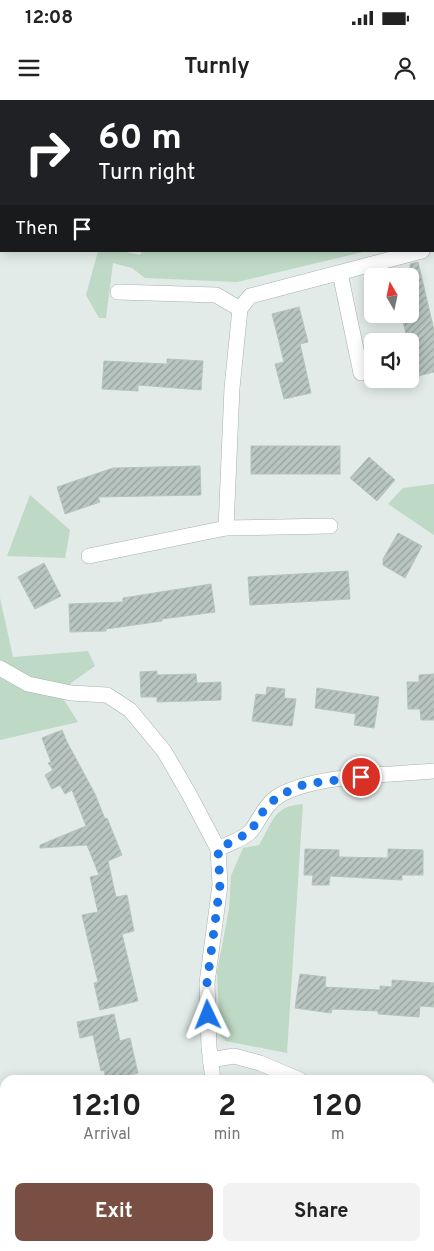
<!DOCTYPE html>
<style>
body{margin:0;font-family:Overpass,sans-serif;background:#f2f2f2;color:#222;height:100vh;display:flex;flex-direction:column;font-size:19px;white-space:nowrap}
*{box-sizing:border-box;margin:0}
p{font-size:16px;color:#767676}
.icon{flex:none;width:28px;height:28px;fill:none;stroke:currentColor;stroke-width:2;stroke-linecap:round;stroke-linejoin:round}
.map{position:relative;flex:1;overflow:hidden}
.panel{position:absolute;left:0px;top:975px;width:435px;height:176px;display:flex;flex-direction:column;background:#fff;border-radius:15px 15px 0 0;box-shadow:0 2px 12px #0003}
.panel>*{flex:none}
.guide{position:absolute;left:0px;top:0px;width:435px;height:152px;box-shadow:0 2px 12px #0003;background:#202124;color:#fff;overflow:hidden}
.needle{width:32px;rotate:351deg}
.controls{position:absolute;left:364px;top:168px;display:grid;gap:10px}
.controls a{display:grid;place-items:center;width:55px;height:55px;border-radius:8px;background:#fff;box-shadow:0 2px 12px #0003;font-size:25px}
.pin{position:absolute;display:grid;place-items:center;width:42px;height:42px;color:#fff;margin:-21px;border:2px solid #fff;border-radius:50%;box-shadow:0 1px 5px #0007}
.me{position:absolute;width:55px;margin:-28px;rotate:358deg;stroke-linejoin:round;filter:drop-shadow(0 0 4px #0008)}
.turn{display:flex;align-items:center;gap:18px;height:105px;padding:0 15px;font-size:22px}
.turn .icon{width:65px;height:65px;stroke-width:2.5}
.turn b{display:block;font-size:35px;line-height:42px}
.then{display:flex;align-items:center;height:48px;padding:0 15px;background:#0003;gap:10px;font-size:19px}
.eta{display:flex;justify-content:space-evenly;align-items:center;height:85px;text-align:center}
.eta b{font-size:30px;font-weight:700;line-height:35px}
.action{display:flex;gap:10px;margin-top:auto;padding:10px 15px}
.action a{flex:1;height:58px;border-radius:8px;background:#784f42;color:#fff;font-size:20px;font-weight:700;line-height:58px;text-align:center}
.action a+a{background:#f2f2f2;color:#222}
.status{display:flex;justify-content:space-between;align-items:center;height:35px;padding:0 25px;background:#fff;direction:ltr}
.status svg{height:14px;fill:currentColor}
header{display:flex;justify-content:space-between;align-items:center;height:65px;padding:0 15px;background:#fff;font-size:22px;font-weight:700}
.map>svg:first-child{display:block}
</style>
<div class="status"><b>12:08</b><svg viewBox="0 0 49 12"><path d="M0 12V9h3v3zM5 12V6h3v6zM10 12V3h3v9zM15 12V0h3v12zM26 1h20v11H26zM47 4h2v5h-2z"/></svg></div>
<header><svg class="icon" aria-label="menu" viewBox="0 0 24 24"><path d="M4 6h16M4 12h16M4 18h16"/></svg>Turnly<svg class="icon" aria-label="person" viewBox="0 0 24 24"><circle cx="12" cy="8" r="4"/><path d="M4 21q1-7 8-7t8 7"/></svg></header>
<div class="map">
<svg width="434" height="1151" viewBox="0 0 434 1151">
<defs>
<pattern id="building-hatch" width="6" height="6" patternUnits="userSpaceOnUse" patternTransform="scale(1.25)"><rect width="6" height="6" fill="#b8c5c0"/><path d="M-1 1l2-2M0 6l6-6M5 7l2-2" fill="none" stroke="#95a19d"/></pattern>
</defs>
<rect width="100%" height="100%" fill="#e2ebe7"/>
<g fill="#bed9c5">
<polygon points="98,151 122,151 140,155 142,151 367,151 237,182 145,178 132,168 113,163 106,218 99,218 86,195"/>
<polygon points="434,384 434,435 388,404 403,388"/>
<polygon points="30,395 70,430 65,458 7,456"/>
<polygon points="0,498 13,557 88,551 95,566 71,583 64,600 78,622 0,640"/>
<path d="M303,704L287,953L226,941L220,935L217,872L229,809L231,776L243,748L259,745C273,722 273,706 303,704Z"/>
</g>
<g fill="url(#building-hatch)" stroke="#b6c4be">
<polygon points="418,162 434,230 434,272 414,277 410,260 410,241 408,241 401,214 410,214 410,164"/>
<polygon points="299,207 308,242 300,244 311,293 284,299 275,264 284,262 272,214"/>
<polygon points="167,259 203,261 201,290 138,285 138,291 102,289 104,261 167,264"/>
<rect x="251" y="346" width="89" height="28"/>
<polygon points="369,357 395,380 377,401 350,378"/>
<polygon points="200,366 201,395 98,397 100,402 65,414 57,387 113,368"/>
<polygon points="398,433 422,446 405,478 383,465 383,459"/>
<polygon points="44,463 61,496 35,509 18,477"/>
<polygon points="348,471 350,499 250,505 248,477"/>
<polygon points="211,484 215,512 162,519 162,521 106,529 106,531 70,532 69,504 123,502 123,498"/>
<polygon points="157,571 157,575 196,574 197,583 221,582 221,600 157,602 157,597 141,597 140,572"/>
<polygon points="434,574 434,620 421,620 420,609 408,609 407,582 419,582 419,575"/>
<polygon points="267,587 285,589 284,598 296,599 292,626 252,621 256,594 266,595"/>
<polygon points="317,588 379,597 374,628 354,625 356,614 315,608"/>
<polygon points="62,630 67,642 95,694 105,719 107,718 122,755 108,761 116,797 127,795 134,831 122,834 138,901 100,910 94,883 98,882 82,815 98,812 90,777 99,775 87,745 40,748 40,745 86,726 72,690 65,694 60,685 52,689 45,675 53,670 48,663 51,662 42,638"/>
<polygon points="305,749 339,750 339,757 388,758 388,749 423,750 423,775 402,775 402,780 330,776 329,785 312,785 313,775 304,775"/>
<polygon points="300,874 326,877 325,887 380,890 380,886 392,887 392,880 434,883 434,907 420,906 419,917 378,914 378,911 332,909 331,913 295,908"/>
<polygon points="114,914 120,941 130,938 138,973 106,980 104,970 101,971 93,935 80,938 77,922"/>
</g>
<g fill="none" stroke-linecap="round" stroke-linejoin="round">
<defs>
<g id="street">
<polyline points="181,0 185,1"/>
<polyline points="434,144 434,143"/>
<polyline points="340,173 361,273"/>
<polyline points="118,192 216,195 240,209"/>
<polyline points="226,428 232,288 240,209 250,196 422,151"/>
<polyline points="89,456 226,428 330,426"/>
<polyline points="0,568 28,584 71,593 107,595 130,610 164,651 189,694 218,749 220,785 207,883 209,947 213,980"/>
<path d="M218,749C227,744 244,739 251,731C260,719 266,703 280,695C318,674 390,675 434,671"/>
<polyline points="210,960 234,956 260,963 300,980"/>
<polyline points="430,1007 434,1007"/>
<polyline points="196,1151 199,1146"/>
</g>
</defs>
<use href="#street" stroke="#a5b2ae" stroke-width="16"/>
<use href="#street" stroke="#fff" stroke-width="15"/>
</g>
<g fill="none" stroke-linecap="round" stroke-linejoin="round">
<polyline stroke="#1a73e8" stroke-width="9" stroke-dasharray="0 16.2" points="208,915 207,883 220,785 218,749 250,732 264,710 278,696 305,684 361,677"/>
</g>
</svg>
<div class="controls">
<a><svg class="needle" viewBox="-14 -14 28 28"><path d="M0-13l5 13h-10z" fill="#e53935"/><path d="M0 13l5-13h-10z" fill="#767676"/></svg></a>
<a><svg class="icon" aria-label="sound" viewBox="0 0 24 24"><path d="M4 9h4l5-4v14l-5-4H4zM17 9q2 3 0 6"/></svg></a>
</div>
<div class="pin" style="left:361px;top:677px;background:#d93025"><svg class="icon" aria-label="arrive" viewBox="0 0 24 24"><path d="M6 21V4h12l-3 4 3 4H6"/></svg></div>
<svg class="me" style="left:208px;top:915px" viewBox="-20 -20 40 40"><path d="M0-17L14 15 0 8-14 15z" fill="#1a73e8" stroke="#fff" stroke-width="4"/></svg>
<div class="guide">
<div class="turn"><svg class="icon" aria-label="right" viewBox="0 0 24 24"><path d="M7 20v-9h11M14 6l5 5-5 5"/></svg><div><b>60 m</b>Turn right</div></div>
<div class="then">Then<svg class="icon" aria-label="arrive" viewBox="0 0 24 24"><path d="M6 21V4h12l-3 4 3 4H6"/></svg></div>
</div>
<section class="panel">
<div class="eta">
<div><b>12:10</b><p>Arrival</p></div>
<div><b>2</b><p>min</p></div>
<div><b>120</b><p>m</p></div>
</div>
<div class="action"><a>Exit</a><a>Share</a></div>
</section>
</div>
